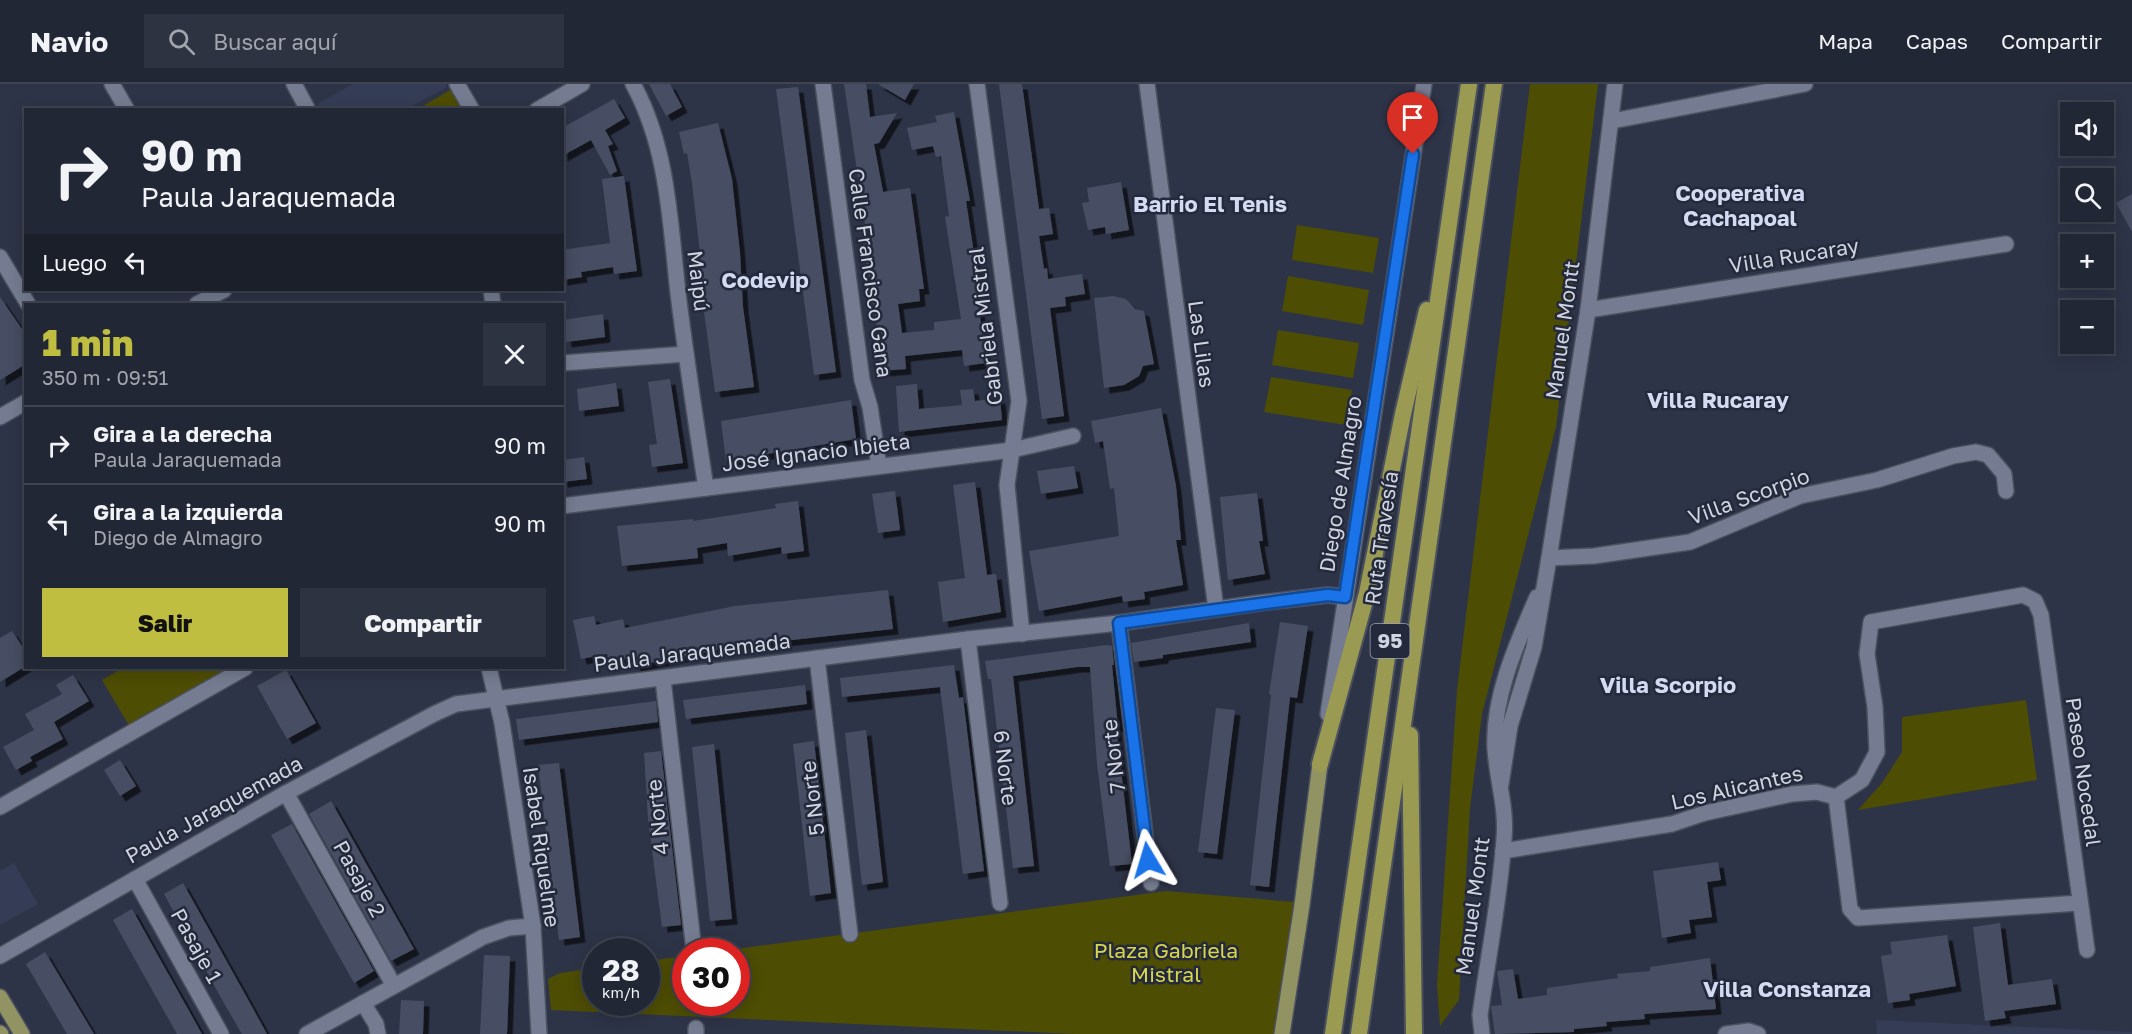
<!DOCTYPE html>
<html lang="es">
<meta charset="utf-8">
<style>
body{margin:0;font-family:"Golos Text",sans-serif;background:#2e3341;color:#f1f3f6;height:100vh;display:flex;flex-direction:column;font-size:22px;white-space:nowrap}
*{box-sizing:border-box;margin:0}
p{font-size:20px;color:#a2a5ad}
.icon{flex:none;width:33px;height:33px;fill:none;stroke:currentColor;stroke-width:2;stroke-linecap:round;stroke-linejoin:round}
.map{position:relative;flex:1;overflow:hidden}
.panel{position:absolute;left:24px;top:219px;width:540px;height:366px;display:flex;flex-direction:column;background:#222735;border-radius:0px;box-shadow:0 3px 15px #0003,0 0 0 2px #3f4450}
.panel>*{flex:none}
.hud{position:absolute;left:24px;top:24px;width:540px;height:183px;border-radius:0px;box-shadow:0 3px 15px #0003,0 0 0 2px #3f4450;background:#222735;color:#f1f3f6;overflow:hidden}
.tools{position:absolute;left:2060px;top:18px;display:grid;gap:12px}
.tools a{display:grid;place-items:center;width:54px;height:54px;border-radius:0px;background:#222735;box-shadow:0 3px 15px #0003,0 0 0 2px #3f4450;font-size:30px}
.speed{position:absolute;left:582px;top:854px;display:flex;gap:12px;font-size:30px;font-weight:700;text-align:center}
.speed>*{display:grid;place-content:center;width:78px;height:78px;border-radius:50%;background:#222735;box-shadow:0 3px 15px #0003,0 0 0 2px #3f4450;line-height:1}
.speed small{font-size:15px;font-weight:400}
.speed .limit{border:9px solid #d22;background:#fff;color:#111}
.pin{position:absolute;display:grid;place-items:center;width:51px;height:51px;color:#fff;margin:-62px -26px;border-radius:50% 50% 50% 0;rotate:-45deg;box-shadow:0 0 6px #0007}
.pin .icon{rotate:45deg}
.me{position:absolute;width:66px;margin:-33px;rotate:353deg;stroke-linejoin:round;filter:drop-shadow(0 0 4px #0008)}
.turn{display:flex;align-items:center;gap:21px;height:126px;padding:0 18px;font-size:27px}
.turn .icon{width:78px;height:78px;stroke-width:2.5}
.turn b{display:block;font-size:42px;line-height:51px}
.then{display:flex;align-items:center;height:57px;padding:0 18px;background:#0003;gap:12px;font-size:22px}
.round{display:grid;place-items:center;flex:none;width:63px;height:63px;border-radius:0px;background:#2e3341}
.headline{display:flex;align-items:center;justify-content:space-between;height:102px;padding:0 18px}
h1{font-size:36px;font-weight:800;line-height:45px;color:#c0be41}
.cta{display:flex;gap:12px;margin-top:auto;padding:12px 18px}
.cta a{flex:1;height:69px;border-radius:0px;background:#c0be41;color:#111;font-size:24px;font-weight:800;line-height:69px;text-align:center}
.cta a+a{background:#2e3341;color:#f1f3f6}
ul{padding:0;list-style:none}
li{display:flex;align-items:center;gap:18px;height:78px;padding:0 18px;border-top:2px solid #3f4450}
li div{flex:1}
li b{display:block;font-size:22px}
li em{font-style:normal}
header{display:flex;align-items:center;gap:36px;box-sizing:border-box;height:84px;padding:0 30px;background:#222735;border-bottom:2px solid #3f4450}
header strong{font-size:28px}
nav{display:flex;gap:33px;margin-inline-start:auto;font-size:21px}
.search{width:420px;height:54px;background:#2e3341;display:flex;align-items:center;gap:15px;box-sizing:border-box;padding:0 21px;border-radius:0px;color:#a2a5ad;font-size:22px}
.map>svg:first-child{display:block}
</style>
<header>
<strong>Navio</strong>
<div class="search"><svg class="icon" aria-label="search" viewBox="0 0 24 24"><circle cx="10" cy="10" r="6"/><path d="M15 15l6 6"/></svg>Buscar aquí</div>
<nav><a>Mapa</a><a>Capas</a><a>Compartir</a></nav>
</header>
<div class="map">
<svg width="2132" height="950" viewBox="0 0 2132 950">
<defs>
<filter id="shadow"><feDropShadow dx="5.5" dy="5.5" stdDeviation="0" flood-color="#0009"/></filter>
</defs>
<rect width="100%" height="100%" fill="#2e3447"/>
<g fill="#353d56">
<polygon points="353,0 446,0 447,3 406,25 320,25 317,20"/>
<polygon points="14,779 38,820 0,841 0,787"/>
<polygon points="1876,936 2132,948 2132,950 1877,950"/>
</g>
<g fill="#4e4d04">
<polygon points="1530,0 1598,0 1556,343 1482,630 1470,724 1459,916 1440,942 1437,901 1457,606"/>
<polygon points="452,5 464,26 416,26"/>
<polygon points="1297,141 1379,154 1373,189 1292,176"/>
<polygon points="1288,192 1369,206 1363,241 1282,227"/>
<polygon points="1278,246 1359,259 1353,294 1272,281"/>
<polygon points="1271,293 1352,306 1346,341 1264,328"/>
<polygon points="123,584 232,584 130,643 102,596"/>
<polygon points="2026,616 2037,696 1858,726 1882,699 1902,668 1902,633"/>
<polygon points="1166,807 1294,818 1274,950 1074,950 551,926 548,895 560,889 595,884 596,918 646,918 647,877 685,872 686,918 736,918 736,867 721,867"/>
</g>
<g fill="#474e62" filter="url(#shadow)">
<polygon points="649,0 670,0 682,23 666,32"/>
<polygon points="844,0 866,0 870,33 897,29 879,59 874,60 883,108 910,104 924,205 919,205 920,217 898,220 902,249 934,246 934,238 961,235 945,133 949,132 941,72 936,73 933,62 912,66 907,44 937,38 935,32 954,28 970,117 966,117 981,216 978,217 986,279 964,282 962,266 905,272 906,285 881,287 876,236 860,141 865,140"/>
<polygon points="878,0 914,0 905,16"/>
<polygon points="999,0 1022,0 1039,125 1049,124 1053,150 1039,152 1044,185 1047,184 1048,195 1082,190 1085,210 1065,213 1066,222 1050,224 1064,332 1042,335"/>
<polygon points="798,3 836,288 814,291 776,5"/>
<polygon points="614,15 625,34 605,46 613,60 608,62 617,87 610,91 591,56 562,72 562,44"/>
<polygon points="718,39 732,95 740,169 743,223 754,303 715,308 701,206 703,206 701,178 692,99 687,69 684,70 679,48"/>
<polygon points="624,92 637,187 614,190 613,183 581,188 582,193 562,196 562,166 610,159 602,95"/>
<polygon points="1121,98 1129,146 1106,150 1105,143 1088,146 1082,119 1089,118 1087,104"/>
<polygon points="2132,110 2132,148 2116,119"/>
<polygon points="1113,212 1126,215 1135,225 1144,227 1154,280 1143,282 1139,292 1124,301 1104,304 1094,214"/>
<polygon points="0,213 26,251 26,280 0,296"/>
<polygon points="603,230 605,253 566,258 563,236"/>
<polygon points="670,295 683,379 652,383 649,361 657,360 648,298"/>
<polygon points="616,299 619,322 579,327 577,305"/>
<polygon points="917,300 919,325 962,321 960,306 973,305 975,317 1000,314 1002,336 899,348 896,302"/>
<polygon points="851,316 856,355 726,377 721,337"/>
<polygon points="1161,324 1176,402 1181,456 1176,456 1183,501 1144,508 1145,515 1123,518 1122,512 1039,527 1029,467 1119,452 1114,404 1110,405 1103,357 1095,359 1091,337"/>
<polygon points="584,373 587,395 562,398 562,376"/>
<polygon points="1074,382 1078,404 1041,410 1037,387"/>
<polygon points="975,398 987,491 996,490 1001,528 943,538 938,498 965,494 953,401"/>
<polygon points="895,407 900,446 878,449 872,410"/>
<polygon points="1257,409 1263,457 1259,457 1265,490 1228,496 1220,413"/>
<polygon points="798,417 804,467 782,470 781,463 728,472 727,459 697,464 698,474 622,482 617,442 693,435 693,437 752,428 776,424 775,420"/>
<polygon points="888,506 893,545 737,562 635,582 633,573 609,579 607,570 581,575 573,536 594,532 596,541 623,535 625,544 735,522"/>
<polygon points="1280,538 1308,542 1297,614 1290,613 1269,803 1250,801 1271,611 1269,610"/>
<polygon points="1249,539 1251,558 1163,571 1163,574 1134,578 1131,559"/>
<polygon points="12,547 26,568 26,582 0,598 0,554"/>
<polygon points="1107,561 1112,562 1114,581 1112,581 1118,643 1116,643 1132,780 1110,782 1097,680 1090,583 1077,583 1013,592 1034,782 1013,784 991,595 988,595 985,577"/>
<polygon points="954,581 959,614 963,613 984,787 963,790 940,603 842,613 840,594"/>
<polygon points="286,586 316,639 287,655 257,602"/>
<polygon points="73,591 89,617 54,638 63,655 30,673 32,677 16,686 3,663 34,646 25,630 62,610 56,601"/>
<polygon points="805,601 807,620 686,635 683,616"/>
<polygon points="656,617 658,638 519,656 516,635"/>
<polygon points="1216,624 1235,626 1217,770 1198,768"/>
<polygon points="866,646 883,798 862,801 845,649"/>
<polygon points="814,657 831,809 810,812 793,660"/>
<polygon points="714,660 732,835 710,837 692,663"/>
<polygon points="661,667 681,841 662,843 648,735 644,669"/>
<polygon points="120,676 136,702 120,712 104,686"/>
<polygon points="559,679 580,853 559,856 538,681"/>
<polygon points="331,717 414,865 391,877 309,730"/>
<polygon points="292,740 374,887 354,899 271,751"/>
<polygon points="1718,778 1721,796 1707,798 1712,833 1689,836 1691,849 1662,854 1653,787"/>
<polygon points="183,799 241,903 267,950 242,950 225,921 164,810"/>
<polygon points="132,825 161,877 202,950 177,950 133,872 113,836"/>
<polygon points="2000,839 2008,901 2052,895 2056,920 2004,927 2006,934 1985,937 1973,843"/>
<polygon points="1947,851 1956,902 1909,910 1910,916 1888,919 1881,872 1892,870 1890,858"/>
<polygon points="45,868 94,950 67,950 26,880"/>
<polygon points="484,871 510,872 507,950 480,950"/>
<polygon points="1710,874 1716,925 1644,930 1645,935 1606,938 1607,942 1574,945 1574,948 1495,950 1491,922 1502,921 1497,887 1513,885 1518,915 1547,911 1547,904 1618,894 1617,890 1650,887 1650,883"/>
<polygon points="401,916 424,917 423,950 399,950"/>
</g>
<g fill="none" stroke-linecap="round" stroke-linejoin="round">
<defs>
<g id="minor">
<polyline points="112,0 127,26"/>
<polyline points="294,0 308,26"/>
<polyline points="457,0 472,26"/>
<path d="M633,0C668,64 670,137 678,209C686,274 696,339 706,404"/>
<polyline points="823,0 862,296 870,323 879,382"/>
<polyline points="977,0 1019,317 1007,401 1022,550"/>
<polyline points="1147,0 1216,525"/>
<polyline points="537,26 582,0"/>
<polyline points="1612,37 1805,0"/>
<polyline points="0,173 28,220"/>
<polyline points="491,206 493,220"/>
<polyline points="197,220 224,206"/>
<polyline points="1588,226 2006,160"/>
<polyline points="562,279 686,270"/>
<polyline points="0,333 26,318"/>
<polyline points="562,422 1012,366 1073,352"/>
<polyline points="1549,474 1594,472 1690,458 1800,412 1877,396 1953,372 1976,368 1988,371 2004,390 2006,407"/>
<polyline points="1119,539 1151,799"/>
<polyline points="968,555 1000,819"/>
<polyline points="817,574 850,850"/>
<polyline points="489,584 502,639 533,842 539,950"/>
<polyline points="663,595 694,867"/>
<polyline points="1501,700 1510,642 1534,563 1549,474 1588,226 1615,0"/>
<polyline points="286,709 394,902"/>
<polyline points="1836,713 1850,825 1858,834 2079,819"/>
<polyline points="0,723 245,584"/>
<polyline points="1503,767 1672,740 1705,729 1792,710 1817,708 1836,713 1862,696 1877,668 1875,623 1867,570 1871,538 2023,511 2035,517 2041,531 2087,866"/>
<polyline points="135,795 221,950"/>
<polyline points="363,919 376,940 378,950"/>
<polyline points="307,950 483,853 509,844 533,842"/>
<polyline points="696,950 696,944"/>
<path d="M1482,950L1480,931C1488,873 1500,814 1504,755C1507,724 1497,696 1495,665C1492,614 1517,559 1537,513"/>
<polyline points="1726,950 1749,947 1758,950"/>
</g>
<g id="tertiary">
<polyline points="1328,630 1424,0"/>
<polyline points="0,872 286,709 434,630 456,620 968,555 1119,539 1259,519 1328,511 1345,513"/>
</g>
<g id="primary">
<polyline points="0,913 22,950"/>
<polyline points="0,949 1,950"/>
<polyline points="1282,950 1302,821 1320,680"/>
</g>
<g id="trunk">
<polyline points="1410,651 1414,950"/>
<polyline points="1320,680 1367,509 1403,330 1427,226"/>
<polyline points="1333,950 1469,0"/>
<polyline points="1359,950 1494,0"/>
</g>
</defs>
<use href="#minor" stroke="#4a505e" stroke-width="18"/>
<use href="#tertiary" stroke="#4a505e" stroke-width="18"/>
<use href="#primary" stroke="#4a505e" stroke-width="18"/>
<use href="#trunk" stroke="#4a505e" stroke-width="20"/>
<use href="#minor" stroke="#757c91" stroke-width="15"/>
<use href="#tertiary" stroke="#757c91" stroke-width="15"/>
<use href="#primary" stroke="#919362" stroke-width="15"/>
<use href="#trunk" stroke="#9a9a52" stroke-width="16"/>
</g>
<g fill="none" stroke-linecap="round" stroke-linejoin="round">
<defs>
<polyline id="route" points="1148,776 1119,539 1296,515 1328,511 1345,513 1413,70"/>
</defs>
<use href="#route" stroke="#114b97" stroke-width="15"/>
<use href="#route" stroke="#1a73e8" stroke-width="10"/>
</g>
<g text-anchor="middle" stroke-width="5" stroke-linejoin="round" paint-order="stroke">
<rect fill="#242a3c" stroke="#9ca1af" stroke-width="1.5" x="1370.5" y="540" width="39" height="34" rx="4.5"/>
<g font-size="20" font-weight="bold" fill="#d0d4e0">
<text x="1390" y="564">95</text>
</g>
<g font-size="21" fill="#d0d4e0" stroke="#242a3c">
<text transform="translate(1794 172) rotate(-9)" y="7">Villa Rucaray</text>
<text transform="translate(870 189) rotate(82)" y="7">Calle Francisco Gana</text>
<text transform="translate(698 197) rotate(83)" y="7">Maipú</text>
<text transform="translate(986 242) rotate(-97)" y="7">Gabriela Mistral</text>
<text transform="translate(1563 246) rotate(-82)" y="7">Manuel Montt</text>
<text transform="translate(1201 260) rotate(82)" y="7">Las Lilas</text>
<text transform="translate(816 369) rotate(-7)" y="7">José Ignacio Ibieta</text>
<text transform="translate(1341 400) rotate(-81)" y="7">Diego de Almagro</text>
<text transform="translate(1749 413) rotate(-20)" y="7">Villa Scorpio</text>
<text transform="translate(1382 454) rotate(-82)" y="7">Ruta Travesía</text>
<text transform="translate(692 569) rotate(-7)" y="7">Paula Jaraquemada</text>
<text transform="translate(1114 672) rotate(-97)" y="7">7 Norte</text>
<text transform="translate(1005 684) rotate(83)" y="7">6 Norte</text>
<text transform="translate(2083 688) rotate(82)" y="7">Paseo Nocedal</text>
<text transform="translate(1737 704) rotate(-13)" y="7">Los Alicantes</text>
<text transform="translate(813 714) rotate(-97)" y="7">5 Norte</text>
<text transform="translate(214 726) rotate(-29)" y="7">Paula Jaraquemada</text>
<text transform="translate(658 733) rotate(-96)" y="7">4 Norte</text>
<text transform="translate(541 763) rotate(82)" y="7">Isabel Riquelme</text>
<text transform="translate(359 795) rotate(61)" y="7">Pasaje 2</text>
<text transform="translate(1473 822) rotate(-82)" y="7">Manuel Montt</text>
<text transform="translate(196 862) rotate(61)" y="7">Pasaje 1</text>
</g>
<g font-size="21" fill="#d8d64d" stroke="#242a3c">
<text x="1166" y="874">Plaza Gabriela<tspan x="1166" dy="24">Mistral</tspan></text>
</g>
<g font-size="22" font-weight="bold" fill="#d2dbf2" stroke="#242a3c">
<text x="1740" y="117">Cooperativa<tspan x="1740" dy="25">Cachapoal</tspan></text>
<text x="1210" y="128">Barrio El Tenis</text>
<text x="765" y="204">Codevip</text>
<text x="1718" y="324">Villa Rucaray</text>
<text x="1668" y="609">Villa Scorpio</text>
<text x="1787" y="913">Villa Constanza</text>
</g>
</g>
</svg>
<div class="tools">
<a><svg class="icon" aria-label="sound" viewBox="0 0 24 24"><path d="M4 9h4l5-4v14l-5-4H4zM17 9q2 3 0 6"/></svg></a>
<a><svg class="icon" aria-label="search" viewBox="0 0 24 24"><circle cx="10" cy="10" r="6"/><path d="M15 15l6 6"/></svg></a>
<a>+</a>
<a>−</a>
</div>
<div class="speed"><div>28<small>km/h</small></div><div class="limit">30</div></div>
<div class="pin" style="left:1413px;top:70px;background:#d93025"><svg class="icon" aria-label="arrive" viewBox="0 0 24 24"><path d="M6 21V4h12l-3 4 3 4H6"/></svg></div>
<svg class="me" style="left:1148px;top:776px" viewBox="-20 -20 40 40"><path d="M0-17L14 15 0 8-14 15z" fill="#1a73e8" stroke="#fff" stroke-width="4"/></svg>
<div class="hud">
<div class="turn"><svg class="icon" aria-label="right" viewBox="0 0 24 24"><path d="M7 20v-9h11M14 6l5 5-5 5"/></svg><div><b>90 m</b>Paula Jaraquemada</div></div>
<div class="then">Luego<svg class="icon" aria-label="left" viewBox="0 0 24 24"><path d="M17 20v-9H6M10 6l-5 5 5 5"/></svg></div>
</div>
<section class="panel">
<div class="headline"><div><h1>1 min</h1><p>350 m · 09:51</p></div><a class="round"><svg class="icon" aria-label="close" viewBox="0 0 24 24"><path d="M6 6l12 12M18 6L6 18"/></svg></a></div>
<ul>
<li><svg class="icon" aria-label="right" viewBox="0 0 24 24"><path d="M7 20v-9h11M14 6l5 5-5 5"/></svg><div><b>Gira a la derecha</b><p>Paula Jaraquemada</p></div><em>90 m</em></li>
<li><svg class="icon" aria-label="left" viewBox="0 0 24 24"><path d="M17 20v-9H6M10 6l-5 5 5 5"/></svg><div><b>Gira a la izquierda</b><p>Diego de Almagro</p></div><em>90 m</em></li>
</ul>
<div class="cta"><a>Salir</a><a>Compartir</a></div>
</section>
</div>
